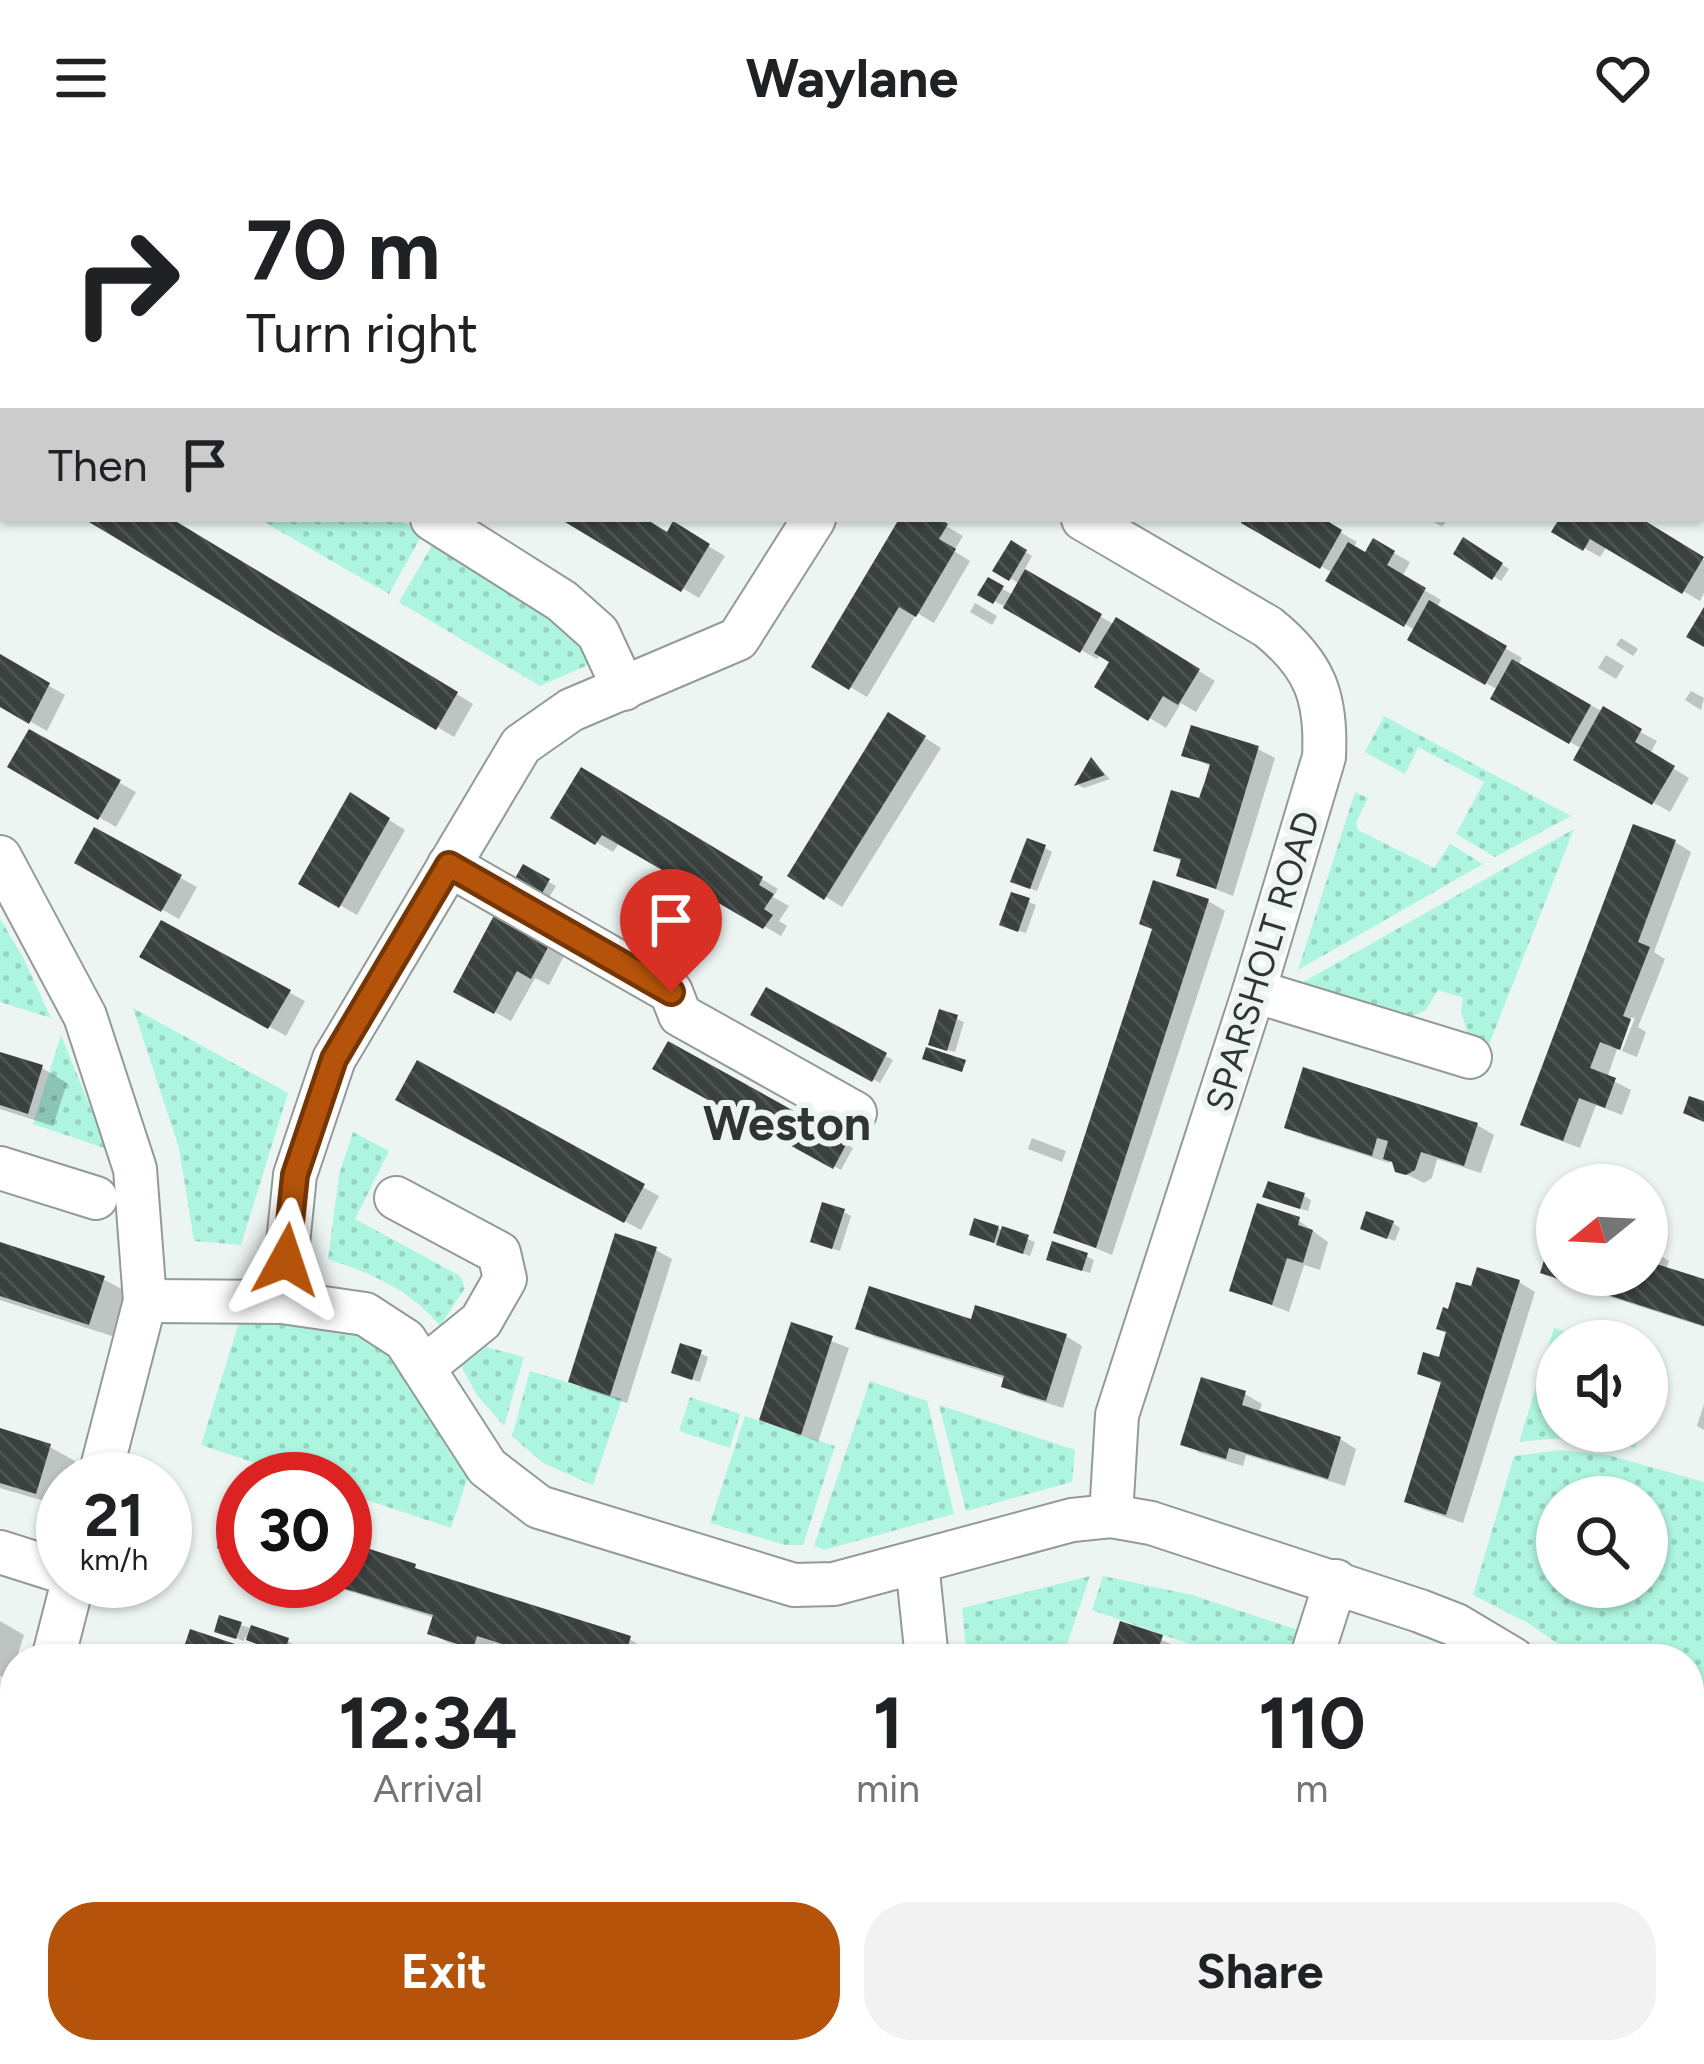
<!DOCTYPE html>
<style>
body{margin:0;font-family:Figtree,sans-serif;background:#f2f2f2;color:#202124;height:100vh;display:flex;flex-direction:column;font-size:45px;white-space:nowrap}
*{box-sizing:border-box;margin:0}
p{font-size:39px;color:#757577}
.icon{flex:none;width:66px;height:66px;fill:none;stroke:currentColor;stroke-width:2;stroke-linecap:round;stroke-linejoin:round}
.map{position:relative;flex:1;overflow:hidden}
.drawer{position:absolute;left:0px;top:1488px;width:1704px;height:420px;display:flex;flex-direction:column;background:#fff;border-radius:48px 48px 0 0;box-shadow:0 3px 9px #0004}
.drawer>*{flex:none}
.hud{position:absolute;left:0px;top:0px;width:1704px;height:366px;box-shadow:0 3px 9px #0004;background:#fff;color:#202124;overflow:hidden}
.needle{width:78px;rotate:252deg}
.buttons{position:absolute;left:1536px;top:1008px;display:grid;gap:24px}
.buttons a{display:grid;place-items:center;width:132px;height:132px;border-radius:50%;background:#fff;box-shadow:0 3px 9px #0004;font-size:60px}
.speed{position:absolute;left:36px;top:1296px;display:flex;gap:24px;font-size:60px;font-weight:700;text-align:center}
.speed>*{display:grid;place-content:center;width:156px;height:156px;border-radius:50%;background:#fff;box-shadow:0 3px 9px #0004;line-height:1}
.speed small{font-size:30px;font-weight:400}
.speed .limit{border:18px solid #d22;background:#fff;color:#111}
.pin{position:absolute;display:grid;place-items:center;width:102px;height:102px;color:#fff;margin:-123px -51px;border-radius:50% 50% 50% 0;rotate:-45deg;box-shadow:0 0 12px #0007}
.pin .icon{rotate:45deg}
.me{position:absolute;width:132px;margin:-66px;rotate:5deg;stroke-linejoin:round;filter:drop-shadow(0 0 9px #0008)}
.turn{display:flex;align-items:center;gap:42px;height:252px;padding:0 48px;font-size:54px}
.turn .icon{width:156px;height:156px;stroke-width:2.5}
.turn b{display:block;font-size:84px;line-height:102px}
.then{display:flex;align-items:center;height:114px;padding:0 48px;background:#0003;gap:24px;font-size:45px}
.eta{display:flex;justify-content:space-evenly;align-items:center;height:204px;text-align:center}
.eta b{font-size:72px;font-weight:700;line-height:84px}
.primary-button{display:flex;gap:24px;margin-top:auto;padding:24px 48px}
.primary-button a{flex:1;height:138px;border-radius:48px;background:#b45309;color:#fff;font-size:48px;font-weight:700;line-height:138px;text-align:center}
.primary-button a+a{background:#f2f2f2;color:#202124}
header{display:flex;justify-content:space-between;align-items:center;height:156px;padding:0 48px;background:#fff;font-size:54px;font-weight:700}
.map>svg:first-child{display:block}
</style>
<header><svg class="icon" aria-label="menu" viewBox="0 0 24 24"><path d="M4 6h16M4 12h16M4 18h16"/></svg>Waylane<svg class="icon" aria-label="heart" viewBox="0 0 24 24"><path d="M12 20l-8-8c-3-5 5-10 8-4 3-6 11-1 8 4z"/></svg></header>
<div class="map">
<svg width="1704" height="1908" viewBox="0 0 1704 1908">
<defs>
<pattern id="grass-dots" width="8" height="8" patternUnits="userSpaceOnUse" patternTransform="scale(3)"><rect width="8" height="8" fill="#aef5e0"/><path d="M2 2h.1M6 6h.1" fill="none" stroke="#96d3c1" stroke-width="1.8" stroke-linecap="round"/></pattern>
<pattern id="building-back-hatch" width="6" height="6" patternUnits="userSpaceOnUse" patternTransform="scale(3)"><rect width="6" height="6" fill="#3a413f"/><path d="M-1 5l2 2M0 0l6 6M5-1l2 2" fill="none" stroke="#4e5453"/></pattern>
</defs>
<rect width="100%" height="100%" fill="#edf5f3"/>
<g fill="url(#grass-dots)" fill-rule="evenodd">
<polygon points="259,363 398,363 423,377 389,438"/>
<polygon points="435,384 543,452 586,492 588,509 540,530 399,446"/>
<polygon points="1384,560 1571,660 1495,701 1456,678 1484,626 1418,591 1405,618 1365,596"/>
<polygon points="1355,636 1368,642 1356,667 1358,674 1434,712 1450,688 1483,708 1298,814"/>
<polygon points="1574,673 1488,891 1468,879 1461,855 1463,842 1438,834 1426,854 1405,864 1298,829"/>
<polygon points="0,763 23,801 51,862 0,846"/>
<polygon points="133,852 288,937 241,1089 194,1085 179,992"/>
<polygon points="61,879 107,993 33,968"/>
<path d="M353,976L389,995L355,1063L460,1120L465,1132L440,1170C410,1133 372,1118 328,1103L339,1019Z"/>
<polygon points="240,1163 332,1168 382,1183 470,1315 451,1372 345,1337 345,1323 303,1323 201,1289"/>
<path d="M1554,1172L1596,1185H1557V1275H1642L1635,1292C1596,1279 1559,1281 1519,1286Z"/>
<polygon points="486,1191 524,1201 504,1270 477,1239 461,1210"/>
<polygon points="530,1215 622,1243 593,1329 543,1307 512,1280"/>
<polygon points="870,1225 927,1245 954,1358 824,1394 814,1390"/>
<polygon points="690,1241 740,1258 730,1292 679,1275"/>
<polygon points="939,1249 1075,1294 1072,1326 966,1355"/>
<polygon points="745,1260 835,1290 803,1389 785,1389 710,1367"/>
<path d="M1560,1294L1608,1299L1704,1326V1548L1689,1561V1503H1579L1528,1467L1473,1439L1514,1300ZM1557,1341H1647V1431H1557Z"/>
<polygon points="1090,1420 1062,1503 967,1503 962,1452"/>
<polygon points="1103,1420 1192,1439 1310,1478 1302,1503 1233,1503 1092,1454"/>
<polygon points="1704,1649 1704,1824 1689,1837 1689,1665"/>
<polygon points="349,1893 442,1893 456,1908 344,1908"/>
<polygon points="1025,1893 1151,1893 1146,1908 1020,1908"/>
</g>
<g fill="#0003">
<polygon points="37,0 97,0 36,3"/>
<polygon points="347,0 410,0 346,3"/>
<polygon points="569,0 640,0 568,3"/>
<polygon points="892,0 920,0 925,3 890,3"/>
<polygon points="1134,0 1209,0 1214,3 1139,3"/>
<polygon points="1670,0 1704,0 1704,120 1701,3 1668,3"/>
<rect x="0" y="281" width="3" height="47"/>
<polygon points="90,363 167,363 473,548 454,581"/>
<polygon points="566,363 646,363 669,379 674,370 725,400 699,442"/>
<polygon points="903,363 934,363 963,380 954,395 970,405 934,467 917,457 867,541 815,510"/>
<polygon points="1247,363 1318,363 1357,386 1353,392 1366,400 1374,386 1410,406 1402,421 1441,444 1436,452 1522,502 1518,510 1657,585 1650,598 1689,622 1670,656 1577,603 1582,593 1494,542 1498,534 1411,483 1415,474 1329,424 1333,417 1245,366"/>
<polygon points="1429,363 1448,363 1442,371"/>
<polygon points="1563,363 1637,363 1704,404 1704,437 1700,445 1607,390 1600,401 1555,375"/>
<polygon points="1464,385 1509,413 1501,425 1457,397"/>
<polygon points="1012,388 1032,400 1023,416 1115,469 1117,465 1215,525 1196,556 1181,547 1166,572 1098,530 1113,505 1101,498 1097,503 982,438 989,425 1013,439 1020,428 996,414"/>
<polygon points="975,447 997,460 992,469 970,456"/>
<polygon points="1621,482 1638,493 1633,500 1616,489"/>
<polygon points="1606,499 1624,510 1616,523 1598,512"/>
<polygon points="0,502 65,539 47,575 0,548"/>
<polygon points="1691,535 1704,542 1701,554 1685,544"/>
<polygon points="890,560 941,592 842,751 791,719"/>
<polygon points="1193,573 1258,593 1275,602 1233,740 1179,719 1183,706 1156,693 1201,646 1212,611 1185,598"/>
<polygon points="30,577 136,636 116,671 11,610"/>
<polygon points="1092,605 1110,623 1084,632 1078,629"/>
<polygon points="582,615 778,733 773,741 789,750 779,765 787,770 781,780 620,686 613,696 554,661"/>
<polygon points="351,640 405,674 357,759 302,727"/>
<polygon points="95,675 197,731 179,763 78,706"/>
<polygon points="1675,686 1691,696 1654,796 1665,803 1638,871 1646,876 1637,901 1622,895 1635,862 1628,862 1607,922 1631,934 1622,959 1596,949 1580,992 1540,977 1524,968"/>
<polygon points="1045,692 1052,696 1037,735 1021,729"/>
<polygon points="524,712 556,730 548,743 517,725"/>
<polygon points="1013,739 1036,749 1026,777 1010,772"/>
<polygon points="1208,745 1225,755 1112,1099 1056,1076"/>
<polygon points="162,768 305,845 286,880 143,800"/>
<polygon points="554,783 566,796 549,829 535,822 511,865 457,835"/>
<polygon points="767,835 893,904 880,927 754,858"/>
<polygon points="941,857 964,866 955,896 939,892"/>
<polygon points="669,889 853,992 841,1014 656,912"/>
<polygon points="0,899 42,912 67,927 53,970 0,953"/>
<polygon points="418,908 659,1040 641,1074 399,943"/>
<polygon points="1477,969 1494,979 1481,1017 1437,1003 1432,1022 1424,1027 1398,1014 1390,1004 1389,1007 1305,980 1288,970"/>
<polygon points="1032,982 1066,995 1062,1006 1028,993"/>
<polygon points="1304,1040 1311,1044 1308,1055 1273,1044"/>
<polygon points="844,1056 851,1060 840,1095 820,1089"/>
<polygon points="1298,1064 1328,1086 1320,1114 1304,1109 1289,1156 1233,1134"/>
<polygon points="1393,1067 1400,1072 1395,1085 1371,1076"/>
<polygon points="998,1072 1035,1086 1030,1100 980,1082"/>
<polygon points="1557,1073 1557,1119 1647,1119 1647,1093 1653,1095 1669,1105 1666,1114 1704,1126 1704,1171 1560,1125 1543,1115"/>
<polygon points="0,1089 103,1123 129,1137 115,1181 0,1144"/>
<polygon points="656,1094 672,1103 627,1247 588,1234 571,1225"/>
<polygon points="1086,1100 1094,1104 1090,1117 1057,1107"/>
<polygon points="1519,1126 1535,1136 1463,1367 1424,1354 1407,1345 1444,1229 1420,1217 1441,1205 1449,1177 1440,1171 1458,1130 1474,1134"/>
<polygon points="973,1166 1066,1180 1082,1190 1063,1252 1021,1239 1004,1229 1006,1223 875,1181 859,1172"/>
<polygon points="793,1170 849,1192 818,1286 763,1263"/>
<polygon points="700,1197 708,1201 700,1226 682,1220"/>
<polygon points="1245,1238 1262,1248 1258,1258 1340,1283 1356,1293 1345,1330 1246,1299 1243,1310 1200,1297 1184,1287"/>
<polygon points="1704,1248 1704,1274 1697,1270"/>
<polygon points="0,1275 50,1291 75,1305 69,1323 63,1323 61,1350 0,1332"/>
<polygon points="345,1390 629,1483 646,1493 643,1503 545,1503 494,1487 490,1500 447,1486 430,1476 435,1462 316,1425 345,1425"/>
<polygon points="0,1465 24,1479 10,1523 0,1520"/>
<polygon points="241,1469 288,1485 316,1503 298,1503 245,1481 244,1485 225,1478"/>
<polygon points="1122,1469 1179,1491 1175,1503 1111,1503"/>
<polygon points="660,1493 690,1503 657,1503"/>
<polygon points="53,1893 117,1893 112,1908 48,1908"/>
<polygon points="261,1893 290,1893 324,1908 256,1908"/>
<polygon points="1312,1893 1390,1893 1385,1908 1308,1908"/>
<polygon points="1704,1893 1704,1908 1686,1908"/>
<polygon points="876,1898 907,1908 873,1908"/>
</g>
<g fill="url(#building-back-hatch)">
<polygon points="84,363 172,363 458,536 436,574"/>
<polygon points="560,363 646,363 667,376 673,365 710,388 681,436"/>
<polygon points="899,363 940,363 948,368 939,383 956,393 916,461 899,451 849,534 811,511"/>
<polygon points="1243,363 1324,363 1342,374 1320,413 1241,367"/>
<polygon points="1559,363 1642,363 1704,401 1682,438 1590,383 1583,395 1551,376"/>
<polygon points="1463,381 1503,407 1492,424 1453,398"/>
<polygon points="1373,382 1395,395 1387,409 1426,432 1404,471 1325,425 1348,386 1365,396"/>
<polygon points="1011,384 1027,394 1009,425 992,415"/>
<polygon points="1025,413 1102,458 1080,497 1003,452"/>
<polygon points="988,421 1004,430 993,448 977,439"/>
<polygon points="1429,444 1507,490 1485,529 1407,484"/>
<polygon points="1704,451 1704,491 1686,481"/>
<polygon points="1116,461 1200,513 1178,549 1163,540 1148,565 1094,531 1109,506 1094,497"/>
<polygon points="0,498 50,527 29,568 0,551"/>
<polygon points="1512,503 1591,549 1569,588 1490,543"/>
<polygon points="1603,550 1642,573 1635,586 1675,610 1652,649 1573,604"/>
<polygon points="888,556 926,580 824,744 787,720"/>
<polygon points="1191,569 1259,590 1216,733 1176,720 1181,703 1153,695 1171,634 1199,642 1205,625 1210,608 1181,600"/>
<polygon points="29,573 121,624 98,664 7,611"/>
<polygon points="1091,601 1105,619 1074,630"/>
<polygon points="581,611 763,721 759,729 774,738 764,753 773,759 763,773 602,679 595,689 550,662"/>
<polygon points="350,636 390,662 339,752 298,728"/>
<polygon points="1633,668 1676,684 1638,786 1650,791 1623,860 1631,863 1620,894 1600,886 1590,912 1616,922 1605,952 1579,942 1563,985 1520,969"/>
<polygon points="94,671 182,719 161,756 74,707"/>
<polygon points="1027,682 1046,689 1030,733 1010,726"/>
<polygon points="523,708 550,723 540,741 513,726"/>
<polygon points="1153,724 1209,743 1096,1092 1053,1077 1152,773 1139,768"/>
<polygon points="1011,736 1030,742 1018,776 999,769"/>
<polygon points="499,750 552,784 531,823 517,815 494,858 453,836"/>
<polygon points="161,764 291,834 268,873 139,801"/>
<polygon points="766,831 887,897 872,926 750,859"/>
<polygon points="939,853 958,859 947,895 928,889"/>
<polygon points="668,885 848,985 833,1013 652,913"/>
<polygon points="926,891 966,904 962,916 922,903"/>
<polygon points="0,896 43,909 28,958 0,949"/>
<polygon points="417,904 645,1028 624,1067 395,944"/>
<polygon points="1303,911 1478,967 1464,1010 1421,996 1415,1014 1406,1019 1395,1016 1392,1006 1383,1003 1388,985 1377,982 1372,1000 1284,972"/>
<polygon points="1689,940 1704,945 1704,966 1683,957"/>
<polygon points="1268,1025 1305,1037 1300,1053 1262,1041"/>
<polygon points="822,1046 845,1053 832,1093 810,1086"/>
<polygon points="1257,1047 1300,1061 1298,1069 1313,1074 1303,1107 1287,1102 1272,1149 1229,1135"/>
<polygon points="1366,1055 1394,1065 1387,1083 1360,1073"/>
<polygon points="974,1062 999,1070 994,1087 969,1079"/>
<polygon points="1556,1066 1557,1119 1647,1119 1647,1090 1654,1093 1650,1106 1704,1123 1704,1170 1540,1117"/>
<polygon points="1002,1070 1029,1079 1023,1098 996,1089"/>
<polygon points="615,1077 657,1091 610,1240 568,1226"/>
<polygon points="1052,1085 1088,1097 1082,1115 1046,1104"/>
<polygon points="0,1086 105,1120 89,1169 0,1140"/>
<polygon points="1477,1111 1520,1124 1446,1359 1404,1346 1441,1226 1417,1218 1423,1196 1439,1201 1446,1176 1436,1173 1443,1151 1448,1153 1456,1126 1471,1130"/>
<polygon points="869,1130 971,1163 975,1149 1067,1178 1046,1245 1001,1231 1004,1220 855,1173"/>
<polygon points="791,1166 833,1180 801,1279 759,1264"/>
<polygon points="680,1187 702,1194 692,1224 671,1217"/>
<polygon points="1201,1221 1246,1235 1242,1249 1341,1281 1328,1323 1229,1292 1226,1303 1180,1289"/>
<polygon points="0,1272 51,1288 36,1338 0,1327"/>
<polygon points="230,1349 243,1353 243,1401 217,1392"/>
<polygon points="345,1385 416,1408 415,1412 631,1480 624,1503 550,1503 477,1480 473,1493 427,1478 433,1459 322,1426 345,1425"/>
<polygon points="219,1459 242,1466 236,1483 214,1476"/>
<polygon points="1120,1465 1163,1479 1155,1503 1108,1503"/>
<polygon points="251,1469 289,1482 284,1498 246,1484"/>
<polygon points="190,1473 253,1494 250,1503 180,1503"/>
<polygon points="50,1893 98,1893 93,1908 45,1908"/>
<polygon points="258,1893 300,1893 308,1896 304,1908 253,1908"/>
<polygon points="1309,1893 1360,1893 1356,1908 1304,1908"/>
</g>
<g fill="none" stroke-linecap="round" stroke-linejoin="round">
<defs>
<g id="minor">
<polyline points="234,0 239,3"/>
<polyline points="1371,0 1376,3"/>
<polyline points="464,3 466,0"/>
<polyline points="1031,3 1033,0"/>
<polyline points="1546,3 1549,0"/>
<polyline points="1701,133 1704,130"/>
<polyline points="0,198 3,199"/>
<polyline points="1701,267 1704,270"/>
<polyline points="432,363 562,445 598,477 624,533"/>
<path d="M1083,363L1268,471C1315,509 1327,541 1324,601L1254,835L1117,1259L1111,1360"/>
<polyline points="0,701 85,860 135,1013 145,1145 99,1323"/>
<polyline points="449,709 671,836 680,859 855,957"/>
<polyline points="1254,835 1470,901"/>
<polyline points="0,1012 96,1042"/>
<polyline points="396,1042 499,1097 505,1123 481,1165 423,1212"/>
<polyline points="145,1145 282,1146 365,1158 405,1184 487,1311 539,1351 794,1429 834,1428 1072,1364 1111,1360 1151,1367 1420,1455 1456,1469 1513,1503"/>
<polyline points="282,1146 295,1019 334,903 521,589 571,554 738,483 814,363"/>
<polyline points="0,1396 63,1416"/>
<polyline points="917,1407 927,1503"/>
<polyline points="53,1503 73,1425"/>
<polyline points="1311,1503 1336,1425"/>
<polyline points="1689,1609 1704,1596"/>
<polyline points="0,1682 15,1637"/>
<polyline points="770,1908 787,1893"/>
<polyline points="1208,1908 1212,1893"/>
<polyline points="1481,1908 1488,1893"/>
</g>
</defs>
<use href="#minor" stroke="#939a97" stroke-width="46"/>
<use href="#minor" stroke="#fff" stroke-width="42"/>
</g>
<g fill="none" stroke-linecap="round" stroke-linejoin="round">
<defs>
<polyline id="route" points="286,1104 295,1019 334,903 449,709 671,836"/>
</defs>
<use href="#route" stroke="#753606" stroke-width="30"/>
<use href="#route" stroke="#b45309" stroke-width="21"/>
</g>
<g text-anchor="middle" stroke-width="12" stroke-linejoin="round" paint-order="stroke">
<g font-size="36" fill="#303433" stroke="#edf5f3">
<text transform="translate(1262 805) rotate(-73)" y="13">SPARSHOLT ROAD</text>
</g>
<g font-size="48" font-weight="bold" fill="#303433" stroke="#edf5f3">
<text x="787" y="984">Weston</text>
</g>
</g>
</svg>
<div class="buttons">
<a><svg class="needle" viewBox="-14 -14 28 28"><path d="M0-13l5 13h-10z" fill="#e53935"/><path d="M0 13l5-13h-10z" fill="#757577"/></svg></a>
<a><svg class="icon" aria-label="sound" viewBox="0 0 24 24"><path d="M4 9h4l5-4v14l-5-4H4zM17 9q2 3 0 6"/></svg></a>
<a><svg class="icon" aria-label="search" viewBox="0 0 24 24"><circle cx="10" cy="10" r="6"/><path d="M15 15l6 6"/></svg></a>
</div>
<div class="speed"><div>21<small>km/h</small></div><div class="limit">30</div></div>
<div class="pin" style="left:671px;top:836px;background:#d93025"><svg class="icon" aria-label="arrive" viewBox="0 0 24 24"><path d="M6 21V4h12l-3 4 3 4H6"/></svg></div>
<svg class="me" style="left:286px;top:1104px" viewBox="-20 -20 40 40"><path d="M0-17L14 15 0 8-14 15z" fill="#b45309" stroke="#fff" stroke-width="4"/></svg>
<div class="hud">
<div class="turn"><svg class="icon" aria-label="right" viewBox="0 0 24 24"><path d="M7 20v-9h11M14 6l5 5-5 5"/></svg><div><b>70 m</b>Turn right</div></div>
<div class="then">Then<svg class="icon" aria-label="arrive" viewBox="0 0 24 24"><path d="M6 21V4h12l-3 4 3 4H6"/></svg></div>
</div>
<section class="drawer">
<div class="eta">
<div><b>12:34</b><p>Arrival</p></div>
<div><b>1</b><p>min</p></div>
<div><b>110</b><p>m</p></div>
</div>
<div class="primary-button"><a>Exit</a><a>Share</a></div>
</section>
</div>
